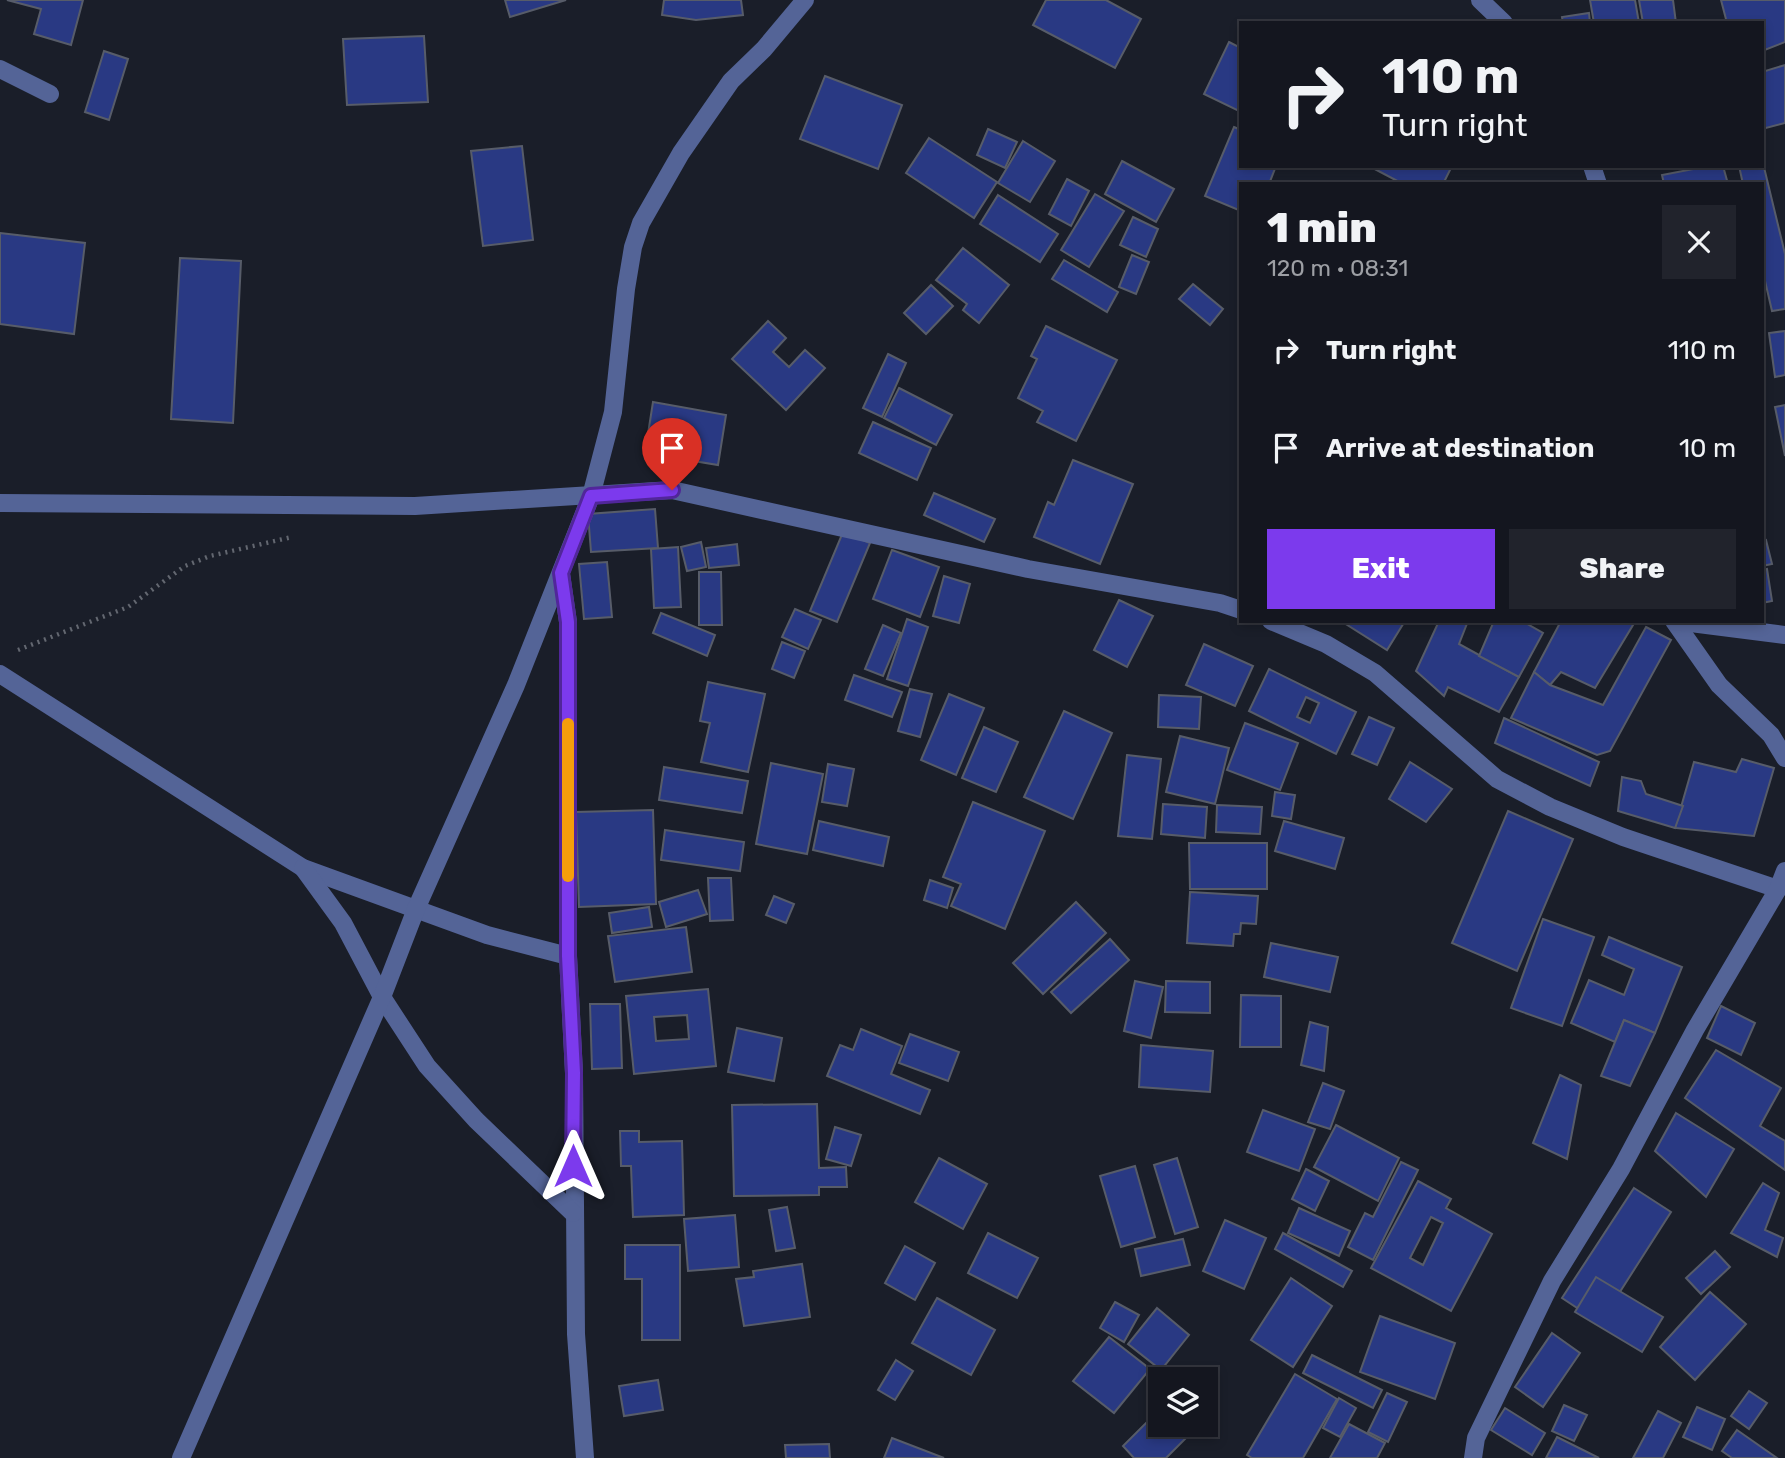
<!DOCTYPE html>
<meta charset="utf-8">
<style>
body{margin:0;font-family:Rubik,sans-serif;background:#21232c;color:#f1f3f6;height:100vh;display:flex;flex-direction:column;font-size:26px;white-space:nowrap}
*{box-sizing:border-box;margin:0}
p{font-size:23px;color:#9d9fa4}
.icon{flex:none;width:38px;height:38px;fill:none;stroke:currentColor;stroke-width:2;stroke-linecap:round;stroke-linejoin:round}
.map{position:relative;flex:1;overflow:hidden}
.sheet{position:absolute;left:1239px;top:182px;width:525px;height:441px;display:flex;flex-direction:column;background:#14161f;border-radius:0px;box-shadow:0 4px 10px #0003,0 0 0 2px #33353d}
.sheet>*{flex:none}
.guide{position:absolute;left:1239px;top:21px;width:525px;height:147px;border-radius:0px;box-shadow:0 4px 10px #0003,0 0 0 2px #33353d;background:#14161f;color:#f1f3f6;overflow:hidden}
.fabs{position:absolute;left:1148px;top:1367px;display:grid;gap:14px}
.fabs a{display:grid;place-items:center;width:70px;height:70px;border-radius:0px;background:#14161f;box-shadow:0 4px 10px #0003,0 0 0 2px #33353d;font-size:35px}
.pin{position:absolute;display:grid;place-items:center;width:60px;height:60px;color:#fff;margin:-72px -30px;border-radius:50% 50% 50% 0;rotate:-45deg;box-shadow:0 0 7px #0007}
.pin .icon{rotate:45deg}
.me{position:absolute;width:77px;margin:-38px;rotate:0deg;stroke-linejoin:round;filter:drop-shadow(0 0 5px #0008)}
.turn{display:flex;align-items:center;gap:24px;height:147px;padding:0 28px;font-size:32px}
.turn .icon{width:91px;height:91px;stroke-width:2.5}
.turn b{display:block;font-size:49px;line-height:60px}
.round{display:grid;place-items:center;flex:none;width:74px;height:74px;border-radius:0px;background:#21232c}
.summary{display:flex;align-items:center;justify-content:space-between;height:119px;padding:0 28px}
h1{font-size:42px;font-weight:800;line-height:52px}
.action{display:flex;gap:14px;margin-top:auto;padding:14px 28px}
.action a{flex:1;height:80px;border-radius:0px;background:#7c3aed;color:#fff;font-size:28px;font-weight:800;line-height:80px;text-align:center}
.action a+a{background:#21232c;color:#f1f3f6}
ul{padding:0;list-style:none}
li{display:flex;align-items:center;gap:21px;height:98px;padding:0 28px}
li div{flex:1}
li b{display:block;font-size:26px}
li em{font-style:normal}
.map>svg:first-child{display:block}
</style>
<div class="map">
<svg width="1785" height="1458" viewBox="0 0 1785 1458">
<rect width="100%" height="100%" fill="#1a1e29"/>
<g fill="#293983" stroke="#575c69" stroke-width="2" fill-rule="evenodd">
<polygon points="7,0 83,0 71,45 34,34 41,9"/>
<polygon points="505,0 566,0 510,17"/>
<polygon points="664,0 741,0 743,15 696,20 662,15"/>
<polygon points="1046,0 1106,0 1141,19 1115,68 1033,25"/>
<polygon points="1590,0 1635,0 1639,23 1594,23"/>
<polygon points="1639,0 1673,0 1676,23 1643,23"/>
<polygon points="1721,0 1785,0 1785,42 1762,51 1762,23 1727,23"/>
<polygon points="1589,13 1590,23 1563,23 1562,17"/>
<polygon points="424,36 428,102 347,105 343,39"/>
<polygon points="1229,42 1241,48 1241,112 1204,94"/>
<polygon points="104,51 128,59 109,120 85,112"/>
<polygon points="1785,65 1785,123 1762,129 1762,72"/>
<polygon points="825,76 902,105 878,169 800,139"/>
<polygon points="1234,127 1241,130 1241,166 1276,166 1269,184 1241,184 1241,211 1205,196"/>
<polygon points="988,129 1017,142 1005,168 977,155"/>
<polygon points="929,138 997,182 974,218 906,173"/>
<polygon points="1023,141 1055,161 1030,202 998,183"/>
<polygon points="522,146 533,240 483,246 471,151"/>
<polygon points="1762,159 1785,254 1785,309 1772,311 1762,268 1762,184 1743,184 1739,166 1762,166"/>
<polygon points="1122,161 1174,189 1156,222 1105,194"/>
<polygon points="1369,166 1452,166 1443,184 1403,184"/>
<polygon points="1709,166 1723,166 1728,184 1664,184 1662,175"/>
<polygon points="1067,179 1089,191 1071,226 1049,214"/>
<polygon points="1095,194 1124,211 1089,267 1061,250"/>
<polygon points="998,195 1058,234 1040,262 980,224"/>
<polygon points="1133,217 1158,229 1146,257 1120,245"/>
<polygon points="0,233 85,243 74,334 0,324"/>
<polygon points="963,248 1009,285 979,323 963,310 967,304 936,280"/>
<polygon points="1132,255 1149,262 1136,294 1119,287"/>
<polygon points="180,258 241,261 233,423 171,419"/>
<polygon points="1064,260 1118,292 1107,312 1052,279"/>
<polygon points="1193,284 1223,309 1210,325 1179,299"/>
<polygon points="931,285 953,306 926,334 904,313"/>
<polygon points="768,321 786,338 773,352 789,367 805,350 825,368 786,410 732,359"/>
<polygon points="1046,326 1117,360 1076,441 1037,422 1043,411 1018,398 1037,359 1031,356"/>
<polygon points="1785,331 1785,375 1775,377 1769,333"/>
<polygon points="888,354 906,363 882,417 863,408"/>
<polygon points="899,388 952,415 936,445 884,418"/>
<polygon points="653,402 726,415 718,465 645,453"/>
<polygon points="1785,405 1785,456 1775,407"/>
<polygon points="873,422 931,448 917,480 859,453"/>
<polygon points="1073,460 1133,484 1100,564 1034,537 1048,502 1054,505"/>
<polygon points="934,493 995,519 984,542 924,515"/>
<polygon points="655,509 658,548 591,552 588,514"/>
<polygon points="843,532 870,543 837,622 810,611"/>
<polygon points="1766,540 1772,564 1762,566 1762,541"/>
<polygon points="701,542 706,567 687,571 681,547"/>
<polygon points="737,544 739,565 709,568 706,548"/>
<polygon points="678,547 681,607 654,608 651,549"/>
<polygon points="892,550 939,567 920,617 873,599"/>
<polygon points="607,562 612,617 584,619 579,564"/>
<polygon points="1767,569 1772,601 1762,603 1762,570"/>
<polygon points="699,572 721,572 722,625 699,625"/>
<polygon points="944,576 970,584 959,623 933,616"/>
<polygon points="1119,600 1153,616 1127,667 1094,650"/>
<polygon points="795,609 821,620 808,649 782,637"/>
<polygon points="661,613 715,635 707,656 653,633"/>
<polygon points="907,619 928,627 908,686 887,679"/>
<polygon points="1341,621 1405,621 1387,650"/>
<polygon points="1439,621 1468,621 1459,644 1519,677 1499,712 1448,687 1444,696 1416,671"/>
<polygon points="1494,621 1522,621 1543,633 1519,677 1479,656"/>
<polygon points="1561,621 1626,621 1633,625 1595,688 1561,672 1550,685 1534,672"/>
<polygon points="883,625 901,633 883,676 865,669"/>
<polygon points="1646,627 1671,640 1610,751 1597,755 1511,718 1534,672 1550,685 1603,705"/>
<polygon points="782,642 805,651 794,678 772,669"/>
<polygon points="1204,644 1253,666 1235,706 1186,685"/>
<path d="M1269,669L1356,712L1336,754L1249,711ZM1306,697L1319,703L1310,723L1297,717Z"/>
<polygon points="854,675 902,692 892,717 845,700"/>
<polygon points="708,682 765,694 748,772 701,762 710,723 700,721"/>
<polygon points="910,689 932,694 920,737 898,731"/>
<polygon points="949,694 984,708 956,775 921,760"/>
<polygon points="1159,695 1201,697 1199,729 1158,727"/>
<polygon points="1064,711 1112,733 1073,819 1024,797"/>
<polygon points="1369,717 1394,728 1377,765 1352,754"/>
<polygon points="1504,718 1599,762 1590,786 1495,743"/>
<polygon points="1245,723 1298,743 1280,790 1227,770"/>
<polygon points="984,727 1018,742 996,792 962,778"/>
<polygon points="1180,736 1229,748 1215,804 1166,792"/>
<polygon points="1127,755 1161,759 1152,839 1118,836"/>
<polygon points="1742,759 1774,768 1754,836 1675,828 1694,762 1736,772"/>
<polygon points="1410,762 1452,789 1426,822 1389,799"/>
<polygon points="771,763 823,774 807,854 756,844"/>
<polygon points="828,764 854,769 847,806 822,802"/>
<polygon points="664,767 748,781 742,813 659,800"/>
<polygon points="1622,777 1641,781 1646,794 1683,806 1675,828 1618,811"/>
<polygon points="1275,792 1295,795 1291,819 1272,816"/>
<polygon points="973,802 1045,831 1005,929 951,906 961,884 943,877"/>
<polygon points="1163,804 1207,807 1205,838 1161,834"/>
<polygon points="1217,805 1262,807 1260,834 1216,832"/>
<polygon points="653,810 656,904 579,907 576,812"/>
<polygon points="1508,811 1573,839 1517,971 1452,943"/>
<polygon points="819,821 889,837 883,866 813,850"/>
<polygon points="1284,821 1344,838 1335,869 1275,851"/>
<polygon points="665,830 744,842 740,871 661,860"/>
<polygon points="1189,843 1267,843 1267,889 1190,889"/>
<polygon points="708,878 731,878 733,920 710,921"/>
<polygon points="930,880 953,888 947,908 924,900"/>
<polygon points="698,890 707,914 666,927 659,902"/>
<polygon points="1190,892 1258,896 1256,924 1241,923 1240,934 1234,934 1233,946 1187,943"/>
<polygon points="774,896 794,904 786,923 766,915"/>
<polygon points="1076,902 1106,933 1043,994 1013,963"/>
<polygon points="649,907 652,927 612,933 609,913"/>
<polygon points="1543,919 1594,937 1562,1026 1511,1008"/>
<polygon points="686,927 692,972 615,982 608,936"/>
<polygon points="1609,937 1682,967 1655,1033 1624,1020 1615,1042 1571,1023 1589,980 1624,995 1634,969 1602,955"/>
<polygon points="1110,939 1129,960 1071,1013 1051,992"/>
<polygon points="1271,943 1338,957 1330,992 1264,977"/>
<polygon points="1135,981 1163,987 1151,1038 1124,1031"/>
<polygon points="1166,981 1210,982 1210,1013 1165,1012"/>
<path d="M708,989L716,1066L634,1074L626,996ZM687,1015L689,1039L656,1041L654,1017Z"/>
<polygon points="1241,995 1281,996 1281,1047 1240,1047"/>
<polygon points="590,1004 620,1004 622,1068 592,1069"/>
<polygon points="1721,1006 1755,1023 1741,1055 1707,1038"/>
<polygon points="1624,1020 1655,1033 1630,1086 1601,1076"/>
<polygon points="1310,1022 1328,1027 1324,1071 1301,1065"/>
<polygon points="737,1028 782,1038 774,1081 728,1072"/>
<polygon points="861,1029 902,1046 891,1074 930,1090 920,1114 827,1076 840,1045 853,1050"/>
<polygon points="910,1034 959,1052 948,1081 899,1063"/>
<polygon points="1141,1045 1213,1051 1210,1092 1139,1087"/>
<polygon points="1716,1050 1781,1088 1760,1126 1785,1141 1785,1170 1685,1098"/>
<polygon points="1560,1075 1581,1085 1567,1159 1533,1143"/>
<polygon points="1323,1083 1344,1091 1330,1129 1308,1122"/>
<polygon points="817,1104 819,1168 846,1167 847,1187 819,1187 819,1195 734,1196 732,1105"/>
<polygon points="1263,1110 1315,1129 1299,1171 1247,1152"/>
<polygon points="1676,1113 1734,1149 1706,1197 1655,1151"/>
<polygon points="1336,1125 1399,1158 1378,1201 1314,1167"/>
<polygon points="835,1127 861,1135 851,1166 826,1159"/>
<polygon points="620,1131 639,1131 639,1142 682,1141 684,1215 633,1217 631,1166 621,1166"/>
<polygon points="939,1158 987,1184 963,1229 915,1202"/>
<polygon points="1177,1158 1198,1227 1175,1234 1154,1165"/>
<polygon points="1401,1162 1418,1170 1373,1260 1348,1247 1365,1213 1373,1217"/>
<polygon points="1135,1166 1155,1237 1121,1247 1100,1176"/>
<polygon points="1306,1169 1329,1181 1315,1211 1292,1199"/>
<path d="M1418,1181L1451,1199L1446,1208L1492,1234L1451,1311L1371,1268ZM1431,1217L1443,1223L1423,1265L1410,1258Z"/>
<polygon points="1763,1183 1779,1193 1765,1230 1783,1238 1777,1257 1731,1233"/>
<polygon points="1634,1188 1671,1212 1600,1323 1562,1298"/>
<polygon points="787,1207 795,1248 776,1251 769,1210"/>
<polygon points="1299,1208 1350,1231 1339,1256 1288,1233"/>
<polygon points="735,1215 739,1267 688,1271 684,1219"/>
<polygon points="1225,1220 1266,1238 1244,1289 1203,1271"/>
<polygon points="988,1233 1038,1258 1017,1298 968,1273"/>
<polygon points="1283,1233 1352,1271 1343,1287 1275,1249"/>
<polygon points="1183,1239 1190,1265 1141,1276 1135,1249"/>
<polygon points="625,1245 680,1245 680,1340 642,1340 642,1279 625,1279"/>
<polygon points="905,1246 935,1263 915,1300 885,1283"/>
<polygon points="1715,1251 1730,1267 1701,1294 1686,1278"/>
<polygon points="802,1264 810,1317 744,1326 736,1279 754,1277 753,1271"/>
<polygon points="1596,1277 1663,1317 1642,1352 1575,1312"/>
<polygon points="1291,1278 1332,1306 1293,1367 1251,1340"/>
<polygon points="1710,1292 1746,1324 1695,1380 1660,1347"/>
<polygon points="937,1298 995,1330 971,1375 912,1343"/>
<polygon points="1115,1302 1139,1315 1124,1342 1100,1328"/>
<polygon points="1157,1308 1189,1335 1161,1370 1128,1344"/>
<polygon points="1380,1316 1455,1343 1435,1399 1360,1372"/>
<polygon points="1552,1333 1580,1353 1543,1407 1515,1387"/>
<polygon points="1109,1337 1150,1369 1114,1413 1073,1381"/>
<polygon points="1312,1355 1382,1390 1373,1408 1303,1373"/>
<polygon points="896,1360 913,1371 895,1400 878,1390"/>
<polygon points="1295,1374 1337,1399 1303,1458 1252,1458 1247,1455"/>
<polygon points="658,1380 663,1410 624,1416 619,1386"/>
<polygon points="1749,1391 1767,1403 1749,1429 1731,1416"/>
<polygon points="1387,1393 1407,1402 1388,1442 1368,1432"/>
<polygon points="1339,1398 1356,1408 1340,1437 1323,1428"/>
<polygon points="1564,1405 1587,1415 1574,1441 1552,1431"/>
<polygon points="1697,1407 1725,1419 1712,1450 1683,1437"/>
<polygon points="1505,1408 1545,1433 1532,1455 1491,1430"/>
<polygon points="1158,1411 1160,1424 1172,1424 1186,1438 1166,1458 1134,1458 1123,1446"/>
<polygon points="1658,1411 1681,1423 1663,1458 1633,1458"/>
<polygon points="1349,1424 1385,1443 1377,1458 1330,1458"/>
<polygon points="1737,1430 1777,1458 1732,1458 1722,1451"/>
<polygon points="1557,1437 1599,1458 1546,1458"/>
<polygon points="892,1438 944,1458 884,1458"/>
<polygon points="829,1444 830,1458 786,1458 785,1445"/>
</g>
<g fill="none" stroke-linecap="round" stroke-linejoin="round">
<polyline stroke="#636770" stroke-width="4.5" stroke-dasharray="2 5" stroke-linecap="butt" points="18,650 128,607 185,566 210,556 292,537"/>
<g stroke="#546497" stroke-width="18">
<polyline points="1480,0 1504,23"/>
<polyline points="0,69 50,94"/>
<polyline points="1592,166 1598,184"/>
<polyline points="0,503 415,506 672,490 1028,569 1220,603 1241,610"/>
<polyline points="561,574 568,622 568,956 574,1073 576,1334 585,1458"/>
<polyline points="1271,621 1326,644 1375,673 1497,779 1550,807 1623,837 1778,889"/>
<polyline points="1674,621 1719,685 1771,735 1785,758"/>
<polyline points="1675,621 1785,635"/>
<polyline points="0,674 303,868 487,935 568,956"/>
<polyline points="303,868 343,923 382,997 427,1066 476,1120 573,1213"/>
<polyline points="181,1458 382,997 416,909 516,685 591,496 613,412 626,289 633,247 641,223 681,153 731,81 764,49 805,0"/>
<polyline points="1473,1458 1476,1438 1552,1281 1621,1169 1695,1030 1778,889 1785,871"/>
</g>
</g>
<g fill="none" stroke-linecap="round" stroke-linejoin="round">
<defs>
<polyline id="route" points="573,1166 574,1073 568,956 568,622 561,573 591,496 672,490"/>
</defs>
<use href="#route" stroke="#51269a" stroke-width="18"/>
<use href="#route" stroke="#7c3aed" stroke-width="12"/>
<polyline stroke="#f59e0b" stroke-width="12" points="568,876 568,724"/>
</g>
</svg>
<div class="fabs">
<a><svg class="icon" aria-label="layers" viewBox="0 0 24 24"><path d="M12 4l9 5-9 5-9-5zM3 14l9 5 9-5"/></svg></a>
</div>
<div class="pin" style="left:672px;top:490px;background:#d93025"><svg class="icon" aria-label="arrive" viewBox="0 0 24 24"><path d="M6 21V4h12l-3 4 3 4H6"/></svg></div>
<svg class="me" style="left:573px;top:1166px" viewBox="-20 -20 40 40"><path d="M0-17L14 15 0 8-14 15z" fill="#7c3aed" stroke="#fff" stroke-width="4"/></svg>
<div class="guide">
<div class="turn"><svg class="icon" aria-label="right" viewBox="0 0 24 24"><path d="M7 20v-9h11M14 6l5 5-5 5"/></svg><div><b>110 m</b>Turn right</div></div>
</div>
<section class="sheet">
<div class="summary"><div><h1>1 min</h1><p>120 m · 08:31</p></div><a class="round"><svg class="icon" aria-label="close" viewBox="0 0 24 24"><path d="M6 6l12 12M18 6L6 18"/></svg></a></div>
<ul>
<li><svg class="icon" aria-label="right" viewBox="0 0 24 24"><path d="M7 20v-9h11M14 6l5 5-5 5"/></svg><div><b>Turn right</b></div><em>110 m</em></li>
<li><svg class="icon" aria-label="arrive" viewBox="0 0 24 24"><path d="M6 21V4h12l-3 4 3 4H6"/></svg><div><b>Arrive at destination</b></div><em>10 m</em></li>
</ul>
<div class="action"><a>Exit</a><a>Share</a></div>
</section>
</div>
